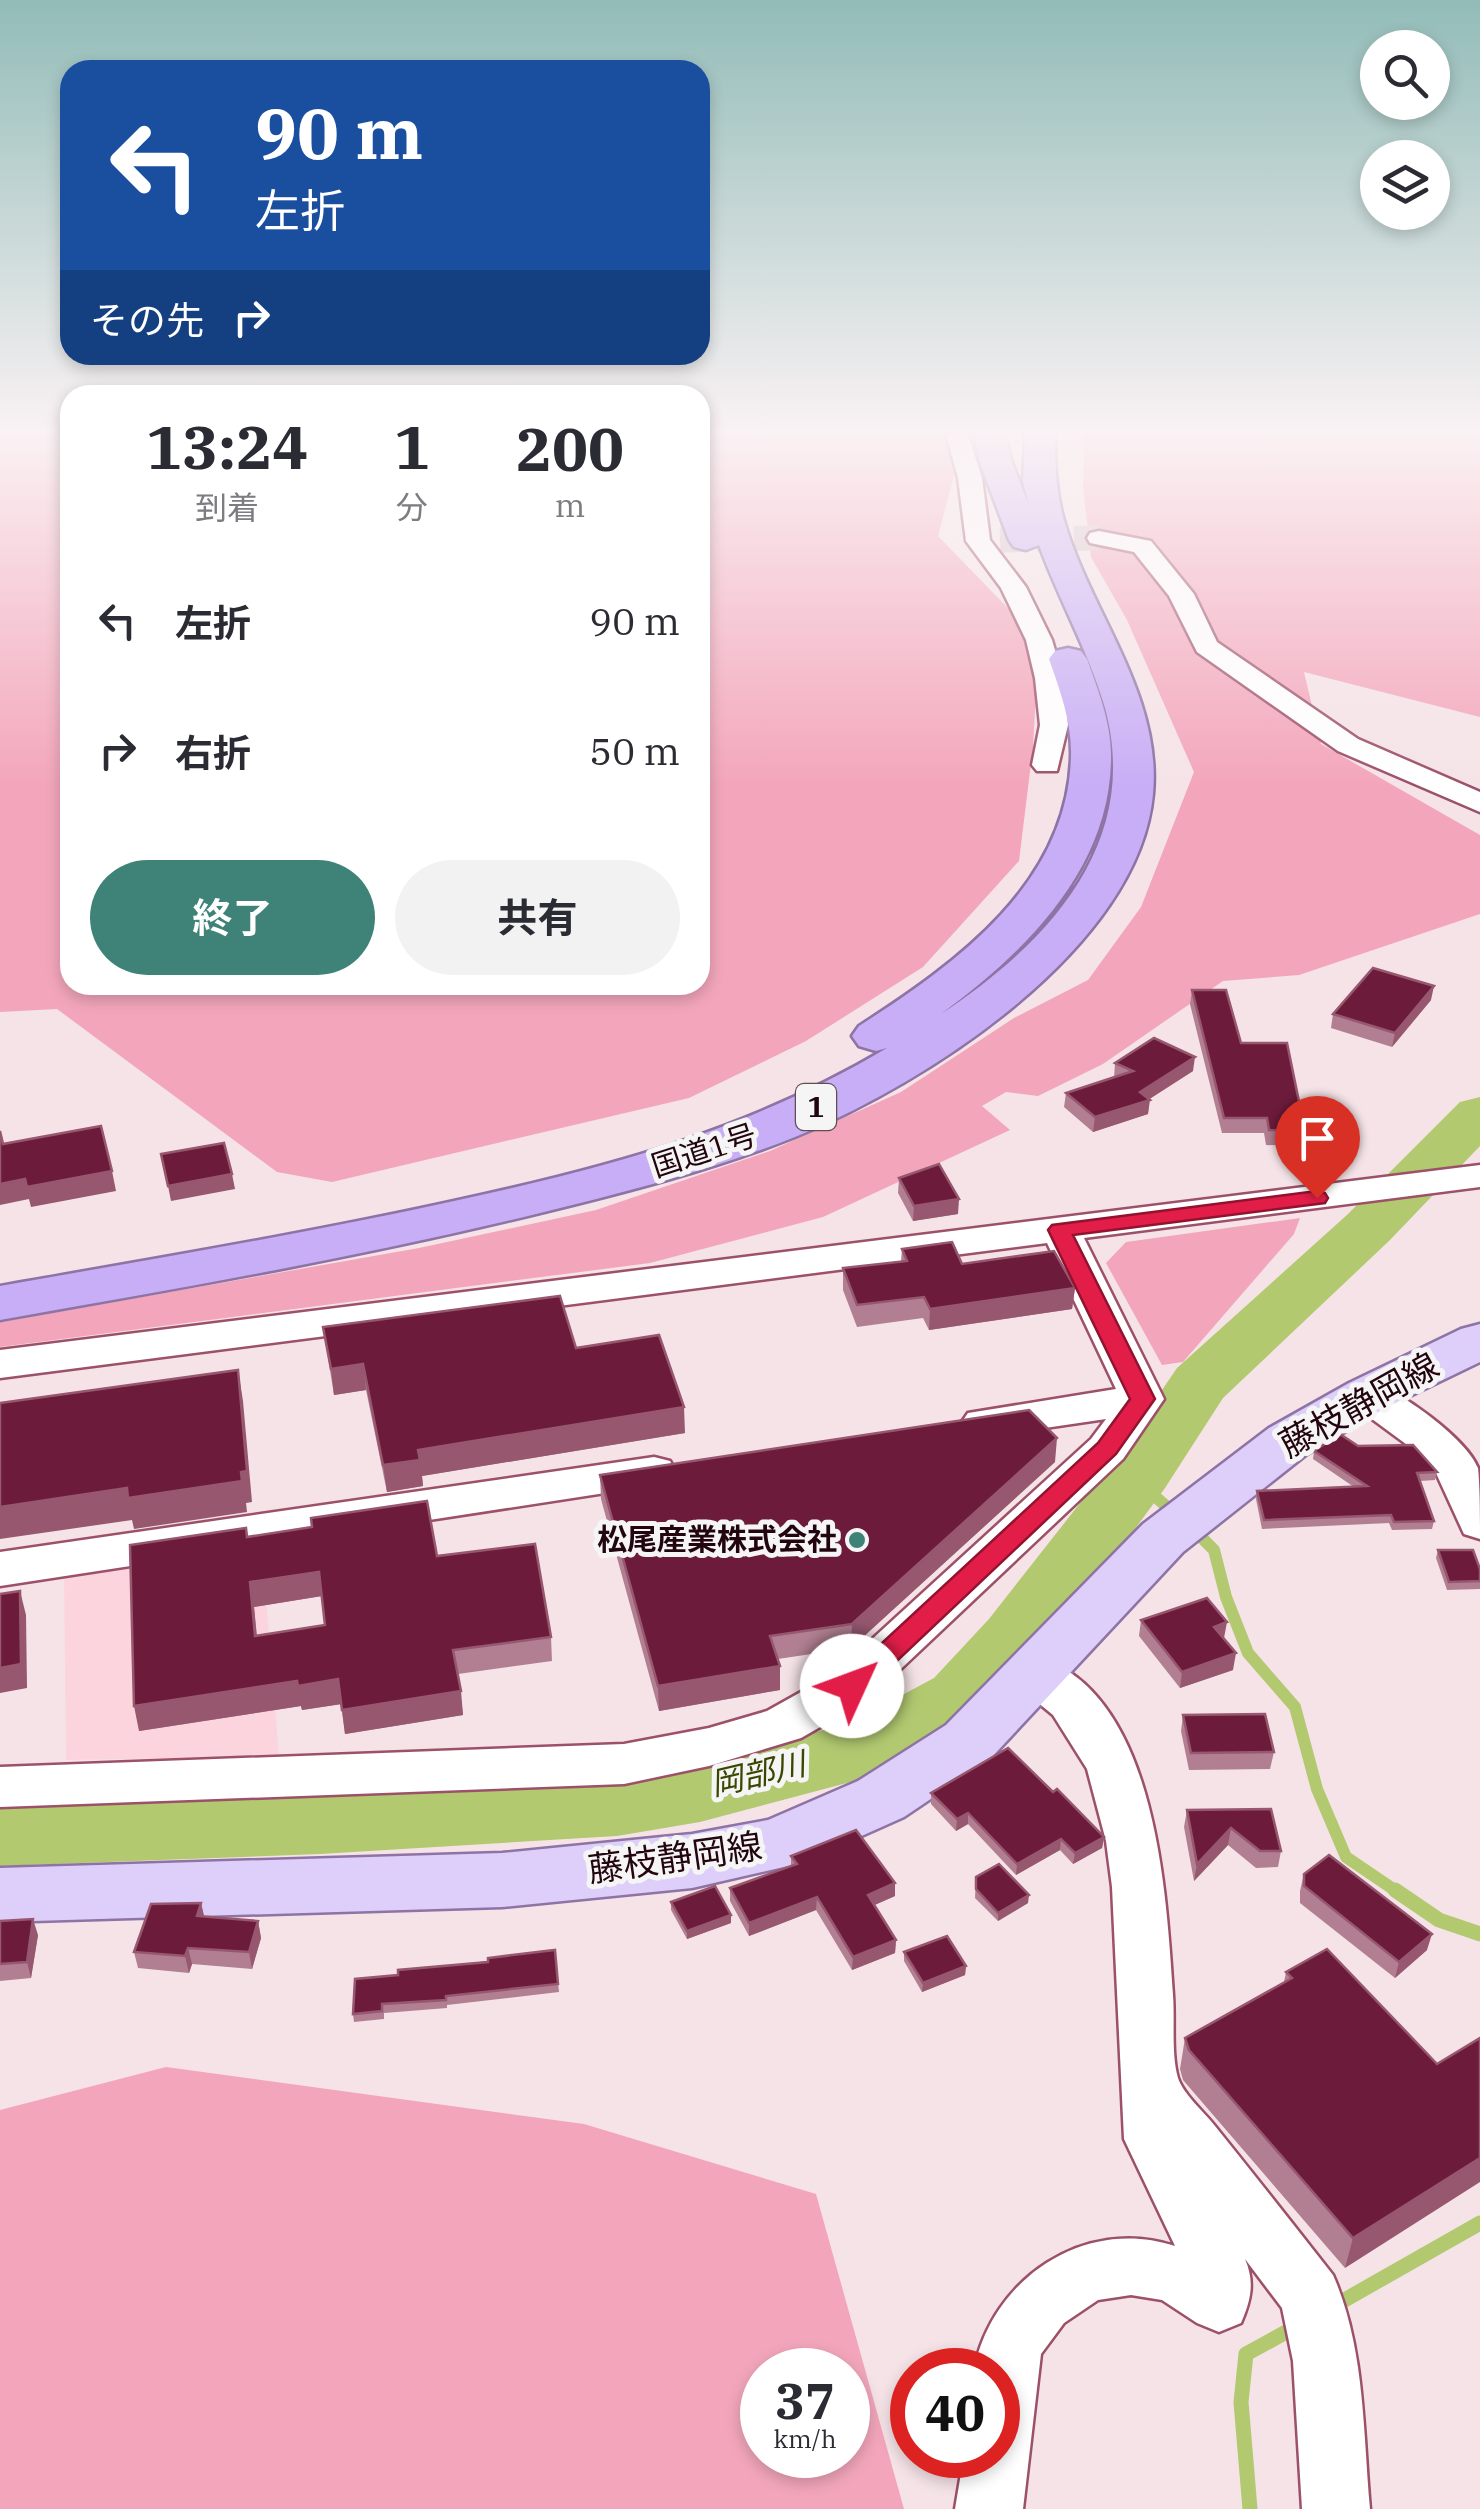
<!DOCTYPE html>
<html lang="ja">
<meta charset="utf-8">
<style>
body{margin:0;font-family:"IBM Plex Serif","Noto Sans JP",serif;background:#f2f2f3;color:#2b2b33;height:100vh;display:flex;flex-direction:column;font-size:38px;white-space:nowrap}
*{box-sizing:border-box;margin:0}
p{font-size:32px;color:#7c7c81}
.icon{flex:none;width:55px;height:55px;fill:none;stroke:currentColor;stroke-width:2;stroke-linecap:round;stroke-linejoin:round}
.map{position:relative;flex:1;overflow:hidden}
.panel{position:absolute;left:60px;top:385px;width:650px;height:610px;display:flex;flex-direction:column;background:#fff;border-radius:30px;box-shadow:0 5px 15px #0003}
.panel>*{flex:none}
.guide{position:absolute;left:60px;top:60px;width:650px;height:305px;border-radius:30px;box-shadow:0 5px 15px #0003;background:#1a4fa0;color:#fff;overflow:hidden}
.controls{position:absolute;left:1360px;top:30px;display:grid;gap:20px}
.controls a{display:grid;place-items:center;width:90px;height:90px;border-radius:50%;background:#fff;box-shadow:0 5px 15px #0003;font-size:50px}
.speed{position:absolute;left:740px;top:2348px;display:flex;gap:20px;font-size:50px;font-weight:700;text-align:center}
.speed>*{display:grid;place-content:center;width:130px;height:130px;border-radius:50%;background:#fff;box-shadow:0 5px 15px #0003;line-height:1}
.speed small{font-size:25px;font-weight:400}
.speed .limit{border:15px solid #d22;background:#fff;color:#111}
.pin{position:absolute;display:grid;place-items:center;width:85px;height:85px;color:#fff;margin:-102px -42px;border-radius:50% 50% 50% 0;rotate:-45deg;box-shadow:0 0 10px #0007}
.pin .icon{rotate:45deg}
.me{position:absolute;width:110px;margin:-55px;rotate:47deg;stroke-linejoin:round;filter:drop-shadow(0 0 8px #0008)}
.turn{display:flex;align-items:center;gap:35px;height:210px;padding:0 30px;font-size:45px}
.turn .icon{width:130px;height:130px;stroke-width:2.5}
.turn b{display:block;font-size:70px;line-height:85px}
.then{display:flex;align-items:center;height:95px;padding:0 30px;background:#0003;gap:20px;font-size:38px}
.eta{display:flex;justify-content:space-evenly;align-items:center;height:170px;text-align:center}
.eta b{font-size:60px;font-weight:700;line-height:70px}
.cta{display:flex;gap:20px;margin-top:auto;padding:20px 30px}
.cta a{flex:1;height:115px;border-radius:60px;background:#3f8378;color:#fff;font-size:40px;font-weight:700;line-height:115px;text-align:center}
.cta a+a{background:#f2f2f3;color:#2b2b33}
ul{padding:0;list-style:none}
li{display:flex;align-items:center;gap:30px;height:130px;padding:0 30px}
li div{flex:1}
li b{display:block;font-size:38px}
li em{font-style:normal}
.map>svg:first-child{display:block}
</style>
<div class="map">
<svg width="1480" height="2509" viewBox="0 0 1480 2509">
<rect width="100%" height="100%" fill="#f5e3e7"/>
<polygon fill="#fbd4de" points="261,1540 279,1756 66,1760 64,1568"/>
<g fill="#f3a6bb" fill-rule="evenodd">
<polygon points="0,434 70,434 70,985 700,985 700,434 965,434 938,536 1039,640 1033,747 1019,861 923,967 806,1041 689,1098 332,1182 277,1172 57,1009 0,1012"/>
<polygon points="1084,434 1480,434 1480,717 1304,672 1321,744 1480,835 1480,914 1299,975 1223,981 1103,1064 1038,1096 1006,1092 982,1106 1010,1130 823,1217 650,1263 0,1347 0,1322 419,1248 596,1210 770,1151 901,1092 1014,1018 1088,980 1141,907 1194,772 1127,620 1091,557 1083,488"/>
<polygon points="1300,1218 1294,1234 1183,1362 1162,1365 1106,1263 1126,1242"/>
<path d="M166,2067L584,2124L816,2194L904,2509H0V2110ZM848,2370V2455H762V2370Z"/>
</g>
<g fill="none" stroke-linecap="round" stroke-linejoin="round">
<g stroke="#b2c970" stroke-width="12">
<polyline points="1141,1472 1149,1491 1176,1515"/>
<polyline points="1193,1529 1214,1550 1226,1597 1248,1653 1295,1707 1317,1789 1346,1857 1399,1893"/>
</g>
<g stroke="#b2c970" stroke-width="15">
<polyline points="1395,1890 1439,1920 1480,1934"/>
<polyline points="1334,2306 1480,2223"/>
<polyline points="1250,2509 1241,2402 1246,2354 1297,2326"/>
</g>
<polygon fill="#b2c970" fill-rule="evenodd" points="1480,1097 1480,1146 1390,1240 1223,1398 1165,1488 1041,1657 986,1718 892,1771 700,1822 617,1836 320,1854 0,1866 0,1804 320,1792 617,1774 700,1762 850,1723 934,1678 989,1619 1117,1456 1177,1368 1348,1214 1460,1102"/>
<polyline stroke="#d5c2c7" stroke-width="25" stroke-dasharray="25 12" stroke-linecap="butt" points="1000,540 1099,538"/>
<defs>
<g id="minor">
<polygon points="946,434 968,434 982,478 990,540 1026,587 1052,640 1063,678 1068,725 1057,771 1037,771 1032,765 1040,725 1035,678 1026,640 1001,588 966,541 958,478"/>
<polygon points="1099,531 1151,541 1194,594 1217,642 1358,739 1480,792 1480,812 1338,751 1197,652 1169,596 1134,552 1090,543 1087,538 1090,533"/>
<polygon points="1480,1165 1480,1187 1084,1238 1164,1399 1123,1459 869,1699 801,1738 709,1766 624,1784 0,1807 0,1767 624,1744 709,1728 767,1711 835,1673 1091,1439 1106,1419 983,1437 968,1433 961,1423 968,1413 1116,1389 1047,1243 0,1378 0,1350"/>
<path d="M1368,1381C1398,1389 1466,1438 1478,1468C1480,1487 1480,1518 1480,1539L1464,1534L1436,1473L1410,1447L1353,1405L1346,1395L1353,1385Z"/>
<polygon points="654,1457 670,1461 676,1472 670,1483 0,1586 0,1552"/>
<path d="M1036,1656C1157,1693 1166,1892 1173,1995C1175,2020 1171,2054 1178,2078C1183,2094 1205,2113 1215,2126C1255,2176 1294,2225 1333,2275C1365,2347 1363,2432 1370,2509H1302L1293,2361L1282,2308L1245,2259C1255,2282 1251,2300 1241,2323L1219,2332L1197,2323L1162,2300L1131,2295L1098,2300L1064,2323L1041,2354L1023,2509H955L964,2455H998V2370H974C992,2279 1084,2216 1175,2246L1124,2139L1112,1887L1106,1841L1087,1769L1053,1715L1019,1687L1011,1674L1019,1661Z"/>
</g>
<polygon id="major" points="1480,1324 1480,1362 1387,1407 1307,1454 1183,1552 990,1759 904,1817 801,1863 692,1888 502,1907 0,1922 0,1868 502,1853 692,1834 768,1820 858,1781 946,1725 1143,1524 1269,1428 1349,1383 1461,1329"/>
<path id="highway" d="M975,434H1005L1011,460L1028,503L1023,481L1025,434H1055C1055,466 1056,496 1066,527C1094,617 1162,696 1153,794C1139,948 925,1084 795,1137C712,1170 626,1192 540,1213C361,1257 181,1288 0,1320V1286C152,1259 304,1234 454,1201C610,1167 749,1130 887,1048L876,1051L859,1046L852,1036L859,1026C957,963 1068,883 1071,756C1072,723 1060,690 1049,659L1055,651L1068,648L1081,651L1087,659C1098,690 1111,722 1111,755C1112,867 1026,952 941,1014C1046,944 1142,845 1105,708C1089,652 1059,600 1039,545L1026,550L1014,547L1009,540L979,460Z"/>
</defs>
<use href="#minor" stroke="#9c5169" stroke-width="5"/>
<use href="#major" stroke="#8e73a5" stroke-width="5"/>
<use href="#highway" stroke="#8e73a5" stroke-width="5"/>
<use href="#minor" fill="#fff" fill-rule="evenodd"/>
<use href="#major" fill="#decefa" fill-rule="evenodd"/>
<use href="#highway" fill="#c8aef6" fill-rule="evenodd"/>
</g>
<g fill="#b17f91" fill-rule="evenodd">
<polygon points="1192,990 1241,1043 1305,1131 1303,1146 1266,1145 1264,1133 1222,1133 1190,1004"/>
<polygon points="1431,1000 1392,1047 1331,1028 1333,1014"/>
<polygon points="1115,1063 1193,1071 1149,1099 1148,1114 1093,1132 1064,1107 1066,1093 1114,1078"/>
<polygon points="899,1178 958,1214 913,1221 898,1193"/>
<polygon points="902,1249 962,1264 1075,1288 1072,1309 929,1330 923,1318 857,1327 843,1290 843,1268 901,1261"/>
<polygon points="323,1327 576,1348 685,1433 422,1476 423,1486 387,1492 366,1390 334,1395"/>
<polygon points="1358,1446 1437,1472 1435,1480 1420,1481 1434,1521 1432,1529 1392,1530 1389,1523 1262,1529 1256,1499 1257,1491 1354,1487 1313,1459 1314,1451"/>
<polygon points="1055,1462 851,1648 778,1659 780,1666 780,1690 659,1711 601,1499 600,1475"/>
<path d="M246,1528L248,1537L437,1556L551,1637L552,1661L458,1674L463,1715L345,1734L341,1704L302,1710L301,1706L139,1731ZM322,1596L325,1625L257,1636L254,1607Z"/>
<polygon points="1438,1550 1480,1569 1480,1589 1447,1590 1436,1558"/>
<polygon points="1141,1620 1224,1638 1233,1670 1180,1688 1139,1636"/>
<polygon points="1183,1715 1274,1752 1270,1769 1189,1770 1181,1731"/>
<polygon points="1053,1792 1104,1837 1102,1848 1073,1864 1060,1850 1016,1875 968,1824 956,1831 931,1804 931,1793"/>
<polygon points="1187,1810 1281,1851 1278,1867 1256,1868 1228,1845 1194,1881 1184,1827"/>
<polygon points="791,1856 895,1883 895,1896 874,1905 896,1940 895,1953 852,1970 816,1910 749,1936 730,1901 730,1888 791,1866"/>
<polygon points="1304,1874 1427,1950 1395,1978 1300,1903 1300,1891"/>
<polygon points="976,1877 1028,1903 998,1921 975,1898"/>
<polygon points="671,1902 731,1915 731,1923 687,1939 671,1910"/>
<polygon points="201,1903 204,1917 258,1921 261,1938 252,1969 192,1964 189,1973 138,1968 134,1952"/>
<polygon points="0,1921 38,1935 31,1978 0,1981"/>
<polygon points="555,1950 559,1992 447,2005 447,2008 384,2013 384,2019 354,2022 353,2014 398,1975"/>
<polygon points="904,1952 966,1966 965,1975 922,1992 904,1961"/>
<polygon points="1286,1972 1437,2064 1345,2268 1183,2080 1180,2069 1185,2038 1284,1982"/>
</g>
<g fill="#96576f">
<polygon points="1434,986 1431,1000 1392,1047 1395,1033"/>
<polygon points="1195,1057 1193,1071 1148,1100 1150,1100 1148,1114 1093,1132 1095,1117 1140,1092"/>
<polygon points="112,1171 116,1191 31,1207 29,1199 0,1205 0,1184 25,1179"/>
<polygon points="232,1174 235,1189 171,1201 168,1186"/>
<polygon points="959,1199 958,1214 913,1221 914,1206"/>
<polygon points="1075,1288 1072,1309 929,1330 930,1309"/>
<polygon points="363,1364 366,1390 334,1395 331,1369"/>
<polygon points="238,1370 243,1401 252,1502 246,1503 247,1512 134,1529 132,1520 0,1539 0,1507 127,1488"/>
<polygon points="684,1407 685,1433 422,1476 423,1486 387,1492 383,1465 418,1450"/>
<polygon points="1057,1438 1055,1462 851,1648 852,1624"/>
<polygon points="319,1572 322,1596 254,1607 259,1661 255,1636 250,1582"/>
<polygon points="20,1591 26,1615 27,1688 0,1693 0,1668"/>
<polygon points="1227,1622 1224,1638 1214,1627"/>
<polygon points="1236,1653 1233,1670 1180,1688 1182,1672"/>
<polygon points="780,1666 780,1690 659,1711 658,1686"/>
<polygon points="338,1679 342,1704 302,1710 301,1706 139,1731 134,1706 297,1681"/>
<polygon points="461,1691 463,1715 345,1734 342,1710"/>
<polygon points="968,1813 968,1824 956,1831 957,1819"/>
<polygon points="1231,1828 1228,1845 1194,1881 1197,1864"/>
<polygon points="1104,1837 1102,1848 1073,1864 1075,1853"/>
<polygon points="1061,1839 1060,1850 1016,1875 1017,1864"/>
<polygon points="895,1883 895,1896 868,1908 868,1895"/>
<polygon points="1029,1895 1028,1903 998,1921 998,1913"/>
<polygon points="817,1897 816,1910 749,1936 749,1923"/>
<polygon points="201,1903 205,1920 197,1916"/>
<polygon points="731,1915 731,1923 687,1939 687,1931"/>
<polygon points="33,1919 38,1935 31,1978 27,1962"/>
<polygon points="258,1921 261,1938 252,1969 249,1952"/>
<polygon points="1432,1934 1427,1950 1395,1978 1399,1962"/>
<polygon points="896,1940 895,1953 852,1970 853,1957"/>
<polygon points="188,1948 192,1964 189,1973 185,1956"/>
<polygon points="966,1966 965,1975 922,1992 923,1983"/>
<polygon points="1480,2158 1480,2182 1345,2268 1353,2238"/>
</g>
<g fill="#6d1b3b" stroke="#96576f" stroke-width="2.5" fill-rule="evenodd">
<polygon points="1373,968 1434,986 1395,1033 1333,1014"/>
<polygon points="1192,990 1226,990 1241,1043 1287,1043 1305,1131 1269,1130 1267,1118 1224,1118"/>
<polygon points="1154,1038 1195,1057 1140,1092 1150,1100 1095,1117 1066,1093 1133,1071 1115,1063"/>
<polygon points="101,1126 112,1171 27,1187 25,1179 0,1184 0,1131 3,1144"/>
<polygon points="224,1143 232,1174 168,1186 161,1154"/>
<polygon points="939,1164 959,1199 914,1206 899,1178"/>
<polygon points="952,1242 962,1264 1054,1251 1075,1288 930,1309 924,1297 857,1305 843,1268 907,1261 902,1249"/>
<polygon points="560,1296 576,1348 659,1335 684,1407 418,1450 420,1460 383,1465 363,1364 331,1369 323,1327"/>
<polygon points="238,1370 247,1471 241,1472 242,1481 128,1498 127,1488 0,1507 0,1403"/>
<polygon points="1029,1410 1057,1438 852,1624 770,1636 780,1666 658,1686 600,1475"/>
<polygon points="1340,1434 1358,1446 1413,1445 1437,1472 1417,1473 1434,1521 1394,1522 1391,1515 1264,1520 1257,1491 1367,1486 1314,1451"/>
<path d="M427,1501L437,1556L535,1544L551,1637L453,1650L461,1691L342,1710L338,1679L298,1686L297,1681L134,1706L130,1545L246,1528L247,1537L312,1527L311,1518ZM319,1572L325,1625L255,1636L250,1582Z"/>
<polygon points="1438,1550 1473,1550 1480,1569 1480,1581 1449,1582"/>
<polygon points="20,1591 21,1664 0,1668 0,1594"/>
<polygon points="1207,1598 1227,1622 1214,1627 1236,1653 1182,1672 1141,1620"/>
<polygon points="1265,1714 1274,1752 1191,1753 1183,1715"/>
<polygon points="1008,1748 1053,1792 1057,1789 1104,1837 1075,1853 1061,1839 1017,1864 968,1813 957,1819 931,1793"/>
<polygon points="1271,1809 1281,1851 1260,1851 1231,1828 1197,1864 1187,1810"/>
<polygon points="856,1830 895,1883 868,1895 896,1940 853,1957 817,1897 749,1923 730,1888 797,1864 791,1856"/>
<polygon points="1329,1855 1432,1934 1399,1962 1304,1886 1304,1874"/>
<polygon points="999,1864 1029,1895 998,1913 976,1889 976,1877"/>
<polygon points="715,1886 731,1915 687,1931 671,1902"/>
<polygon points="201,1903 197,1916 258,1921 249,1952 188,1948 185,1956 134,1952 151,1904"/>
<polygon points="33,1919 27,1962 0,1964 0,1921"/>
<polygon points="947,1936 966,1966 923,1983 904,1952"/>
<polygon points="1327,1949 1437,2064 1480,2038 1480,2158 1353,2238 1189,2050 1185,2038 1292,1978 1286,1972"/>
<polygon points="555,1950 558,1984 446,1996 446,2000 382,2004 382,2011 353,2014 355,1979 398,1975 398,1970 488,1962 488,1958"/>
</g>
<linearGradient id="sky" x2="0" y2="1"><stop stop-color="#92bcb8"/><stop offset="0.55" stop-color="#faf2f4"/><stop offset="1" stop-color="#faf2f4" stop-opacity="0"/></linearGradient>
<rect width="1480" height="785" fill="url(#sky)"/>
<polygon fill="#e11d48" stroke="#92132f" stroke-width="2.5" points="1317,1191 1325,1193 1328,1198 1325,1203 1073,1235 1155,1399 1116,1454 862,1694 852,1697 843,1694 838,1686 843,1679 1098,1443 1130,1399 1048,1230 1052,1225"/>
<circle fill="#3f8378" stroke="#f5f5f5" stroke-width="4" cx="857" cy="1540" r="10"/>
<g text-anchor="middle" stroke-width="10" stroke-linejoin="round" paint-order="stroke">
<rect fill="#f5f5f5" stroke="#614d54" stroke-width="2.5" x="796" y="1084" width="40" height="46" rx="8"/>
<g font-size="28" font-weight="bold" fill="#22050f">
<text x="816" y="1117">1</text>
</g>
<g font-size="30" fill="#22050f" stroke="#f5f5f5">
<text transform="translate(704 1151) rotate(-18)" y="10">国道1号</text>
</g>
<g font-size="30" font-weight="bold" fill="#22050f" stroke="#f5f5f5" text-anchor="end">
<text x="837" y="1550">松尾産業株式会社</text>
</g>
<g font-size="32" font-style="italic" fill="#3a4701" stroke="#f5f5f5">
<text transform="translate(758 1774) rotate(-13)" y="11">岡部川</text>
</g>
<g font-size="35" fill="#22050f" stroke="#f5f5f5">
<text transform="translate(1359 1405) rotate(-29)" y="12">藤枝静岡線</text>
<text transform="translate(675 1858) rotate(-8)" y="12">藤枝静岡線</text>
</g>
</g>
</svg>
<div class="controls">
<a><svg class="icon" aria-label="search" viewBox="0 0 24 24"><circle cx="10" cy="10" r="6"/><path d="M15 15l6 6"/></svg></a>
<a><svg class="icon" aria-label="layers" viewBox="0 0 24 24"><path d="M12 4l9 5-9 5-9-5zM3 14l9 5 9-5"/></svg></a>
</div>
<div class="speed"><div>37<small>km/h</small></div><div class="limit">40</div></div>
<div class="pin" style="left:1317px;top:1198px;background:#d93025"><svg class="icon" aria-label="arrive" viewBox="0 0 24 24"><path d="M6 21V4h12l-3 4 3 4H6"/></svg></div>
<svg class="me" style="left:852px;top:1686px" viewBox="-20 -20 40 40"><circle r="19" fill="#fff"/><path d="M0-13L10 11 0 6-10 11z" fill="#e11d48"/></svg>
<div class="guide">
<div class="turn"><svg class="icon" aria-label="left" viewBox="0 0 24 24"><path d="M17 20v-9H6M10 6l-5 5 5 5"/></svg><div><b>90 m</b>左折</div></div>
<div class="then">その先<svg class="icon" aria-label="right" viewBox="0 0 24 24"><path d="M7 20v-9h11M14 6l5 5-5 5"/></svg></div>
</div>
<section class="panel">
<div class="eta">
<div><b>13:24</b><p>到着</p></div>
<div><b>1</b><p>分</p></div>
<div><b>200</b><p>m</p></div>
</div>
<ul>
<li><svg class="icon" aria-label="left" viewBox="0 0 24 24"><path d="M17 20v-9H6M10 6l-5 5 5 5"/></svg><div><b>左折</b></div><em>90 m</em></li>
<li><svg class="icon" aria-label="right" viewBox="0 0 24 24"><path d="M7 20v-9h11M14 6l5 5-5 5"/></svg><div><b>右折</b></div><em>50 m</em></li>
</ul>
<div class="cta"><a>終了</a><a>共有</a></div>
</section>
</div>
